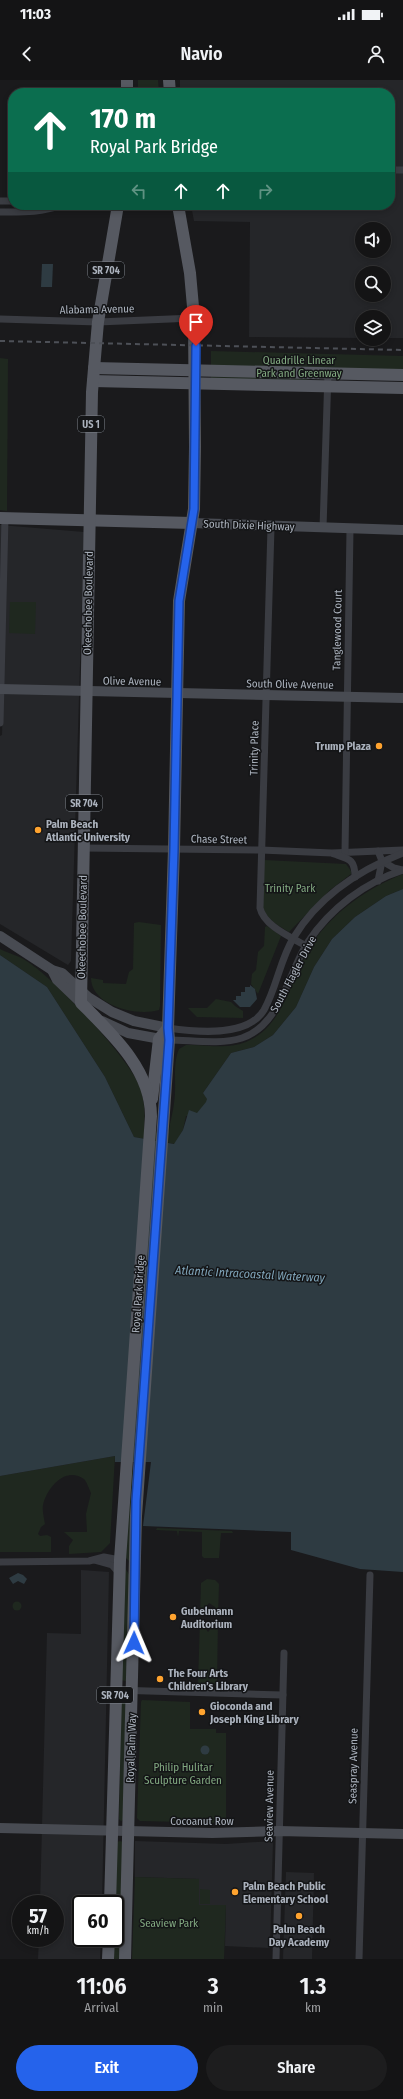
<!DOCTYPE html>
<meta charset="utf-8">
<style>
body{margin:0;font-family:"Fira Sans Condensed",sans-serif;background:#1d1d1e;color:#f1f3f6;height:100vh;display:flex;flex-direction:column;font-size:15px;white-space:nowrap}
*{box-sizing:border-box;margin:0}
p{font-size:13px;color:#9d9ea0}
.icon{flex:none;width:22px;height:22px;fill:none;stroke:currentColor;stroke-width:2;stroke-linecap:round;stroke-linejoin:round}
.map{position:relative;height:1879px;overflow:hidden}
.drawer{display:flex;flex-direction:column;background:#141415;flex:1}
.drawer>*{flex:none}
.hud{position:absolute;left:8px;top:8px;width:387px;height:122px;border-radius:16px;box-shadow:0 2px 6px #0003,0 0 0 1px #333334;background:#0b6e4f;color:#fff;overflow:hidden}
.controls{position:absolute;left:355px;top:142px;display:grid;gap:8px}
.controls a{display:grid;place-items:center;width:36px;height:36px;border-radius:50%;background:#141415;box-shadow:0 2px 6px #0003,0 0 0 1px #333334;font-size:20px}
.speed{position:absolute;left:12px;top:1815px;display:flex;gap:8px;font-size:20px;font-weight:700;text-align:center}
.speed>*{display:grid;place-content:center;width:52px;height:52px;border-radius:50%;background:#141415;box-shadow:0 2px 6px #0003,0 0 0 1px #333334;line-height:1}
.speed small{font-size:10px;font-weight:400}
.speed .limit{border:2px solid #111;border-radius:6px;background:#fff;color:#111}
.pin{position:absolute;display:grid;place-items:center;width:34px;height:34px;color:#fff;margin:-41px -17px;border-radius:50% 50% 50% 0;rotate:-45deg;box-shadow:0 0 4px #0007}
.pin .icon{rotate:45deg}
.me{position:absolute;width:44px;margin:-22px;rotate:1deg;stroke-linejoin:round;filter:drop-shadow(0 0 3px #0008)}
.turn{display:flex;align-items:center;gap:14px;height:84px;padding:0 16px;font-size:18px}
.turn .icon{width:52px;height:52px;stroke-width:2.5}
.turn b{display:block;font-size:28px;line-height:34px}
.lanes{display:flex;align-items:center;height:38px;padding:0 16px;background:#0003;justify-content:center;gap:20px;direction:ltr}
.lanes .off{opacity:.35}
.eta{display:flex;justify-content:space-evenly;align-items:center;height:68px;text-align:center}
.eta b{font-size:24px;font-weight:600;line-height:28px}
.primary-button{display:flex;gap:8px;margin-top:auto;padding:8px 16px}
.primary-button a{flex:1;height:46px;border-radius:24px;background:#2563eb;color:#fff;font-size:16px;font-weight:600;line-height:46px;text-align:center}
.primary-button a+a{background:#1d1d1e;color:#f1f3f6}
.status{display:flex;justify-content:space-between;align-items:center;height:28px;padding:0 20px;background:#141415;direction:ltr}
.status svg{height:11px;fill:currentColor}
header{display:flex;justify-content:space-between;align-items:center;height:52px;padding:0 16px;background:#141415;font-size:18px;font-weight:600}
.map>svg:first-child{display:block}
</style>
<div class="status"><b>11:03</b><svg viewBox="0 0 49 12"><path d="M0 12V9h3v3zM5 12V6h3v6zM10 12V3h3v9zM15 12V0h3v12zM26 1h20v11H26zM47 4h2v5h-2z"/></svg></div>
<header><svg class="icon" aria-label="back" viewBox="0 0 24 24"><path d="M15 5l-7 7 7 7"/></svg>Navio<svg class="icon" aria-label="person" viewBox="0 0 24 24"><circle cx="12" cy="8" r="4"/><path d="M4 21q1-7 8-7t8 7"/></svg></header>
<div class="map">
<svg width="403" height="1879" viewBox="0 0 403 1879">
<rect width="100%" height="100%" fill="#1a1a1c"/>
<g fill="#252629" fill-rule="evenodd">
<path d="M180,0H403V258H384V237H362V258L249,257L250,142L194,141L191,125H390V13H180ZM362,149H384V171H362ZM362,193H384V215H362Z"/>
<polygon points="0,445 84,452 71,881 68,885 0,844 0,656 2,655 3,614 0,610"/>
<polygon points="81,1490 109,1492 102,1824 81,1824 81,1858 101,1858 100,1879 38,1879 39,1858 55,1858 55,1824 40,1824 47,1553 81,1554"/>
<polygon points="135,1761 226,1764 273,1761 270,1868 225,1866 226,1825 199,1825 199,1799 135,1797"/>
<polygon points="286,1792 314,1793 312,1879 283,1879"/>
</g>
<g fill="#1f281f">
<polygon points="138,0 158,0 159,13 138,13"/>
<polygon points="211,271 403,276 403,293 316,291 306,301 211,299"/>
<polygon points="0,278 8,279 7,431 0,430"/>
<polygon points="10,522 36,522 35,554 9,553"/>
<path d="M264,780L346,784L351,791V794L330,810L289,852C278,845 267,840 263,827Z"/>
<path d="M403,794V809L386,816L355,837L332,859L314,887L296,927L273,955L254,967L231,973L203,1013L213,1022L199,1040L186,1036L183,1050L175,1064L134,1057L105,997L47,907L0,875V869C8,873 17,875 25,880C52,896 127,976 139,1005C145,1019 145,1035 144,1050L158,1053L169,1051C170,1041 173,1033 174,1023C177,1006 172,985 179,969L186,965C206,964 227,970 246,962C287,945 291,893 314,861C336,830 368,808 403,794Z"/>
<path d="M139,842L161,845L160,926L159,930C136,937 91,925 91,898L103,900V903L126,904L129,892L133,889L134,843Z"/>
<polygon points="267,846 281,856 258,914 251,904 252,894 256,890 258,872 264,866 265,847"/>
<polygon points="216,919 231,922 235,926 243,931 243,938 197,937 188,928 207,928"/>
<path d="M115,1376L110,1463L101,1472L69,1474V1466L73,1460L64,1452H87L86,1434L91,1413C89,1409 87,1402 84,1399C65,1386 47,1408 43,1425C42,1431 44,1438 45,1444L41,1447L38,1454L40,1456L47,1455L51,1457V1472H0V1396Z"/>
<polygon points="130,1391 134,1392 129,1481 124,1476"/>
<polygon points="157,1448 232,1451 233,1453 221,1453 219,1478 204,1478 202,1476 202,1452 179,1451 178,1457 177,1451 156,1450"/>
<polygon points="125,1488 130,1496 126,1601 121,1600"/>
<polygon points="207,1499 215,1500 219,1504 218,1536 215,1527 209,1523 203,1531 203,1536 200,1536 201,1503"/>
<circle cx="17" cy="1526" r="4.5"/>
<polygon points="200,1540 202,1540 203,1545 208,1552 218,1540 217,1604 198,1604"/>
<polygon points="124,1618 126,1619 123,1740 121,1741 119,1739 120,1691 118,1676 121,1619"/>
<polygon points="142,1620 190,1622 190,1649 216,1649 216,1653 226,1653 226,1743 140,1741 137,1738 141,1622"/>
<polygon points="120,1761 123,1762 121,1828 115,1827 115,1824 117,1762"/>
<polygon points="135,1797 199,1799 199,1825 226,1825 224,1879 132,1879"/>
<polygon points="200,1809 210,1810 210,1824 200,1824"/>
<polygon points="119,1838 121,1879 112,1879 112,1858 115,1858 115,1839"/>
</g>
<g fill="#2e3b42">
<polygon points="42,184 53,184 52,207 41,207"/>
<polygon points="403,809 403,1492 360,1489 291,1470 291,1452 143,1446 151,1382 115,1382 115,1376 0,1396 0,875 47,907 105,997 134,1057 174,1064 183,1050 189,1030 197,1033 206,1022 207,1019 203,1013 231,973 254,967 273,955 296,927 314,887 332,859 355,837 386,816"/>
<polygon points="250,905 255,909 257,919 250,927 240,927 233,920 236,920 236,916 241,916 241,912 245,912 245,907 250,907"/>
<polygon points="18,1493 23,1495 27,1499 24,1504 18,1501 13,1504 9,1498"/>
<circle cx="205" cy="1670" r="4.5"/>
</g>
<g fill="none" stroke-linecap="round" stroke-linejoin="round">
<g stroke="#3a3c42" stroke-width="7">
<polyline points="390,90 403,90"/>
<polyline points="0,121 13,121"/>
<path d="M0,132C21,132 41,133 61,125"/>
<polyline points="0,239 98,242 194,238"/>
<path d="M271,447L260,828C264,846 291,857 306,866"/>
<polyline points="323,448 328,293"/>
<polyline points="0,643 5,438"/>
<polyline points="83,768 261,770 332,773 403,770"/>
<polyline points="345,772 350,449"/>
<path d="M334,774C349,779 355,779 355,797"/>
<polyline points="382,781 394,788 402,790"/>
<polyline points="378,801 382,781 378,771"/>
<path d="M168,948C195,952 247,958 264,930C277,907 280,879 294,857C319,816 359,790 403,773"/>
<path d="M169,960C191,960 220,965 242,958C281,945 288,893 308,862C330,829 365,802 403,790"/>
<polyline points="94,1480 112,1485 119,1493"/>
<polyline points="0,1482 89,1481 104,1477 120,1480"/>
<polyline points="115,1610 283,1615"/>
<polyline points="276,1879 284,1573"/>
<polyline points="359,1879 370,1495"/>
</g>
<g stroke="#484b52" stroke-width="10">
<polyline points="192,443 403,450"/>
<polyline points="0,609 403,618"/>
<polyline points="0,856 52,890 62,893 88,917 112,932 134,941 168,948"/>
<polyline points="52,890 57,900 81,923"/>
<polyline points="102,941 128,953 166,960"/>
<polyline points="0,1748 212,1753 279,1751 403,1754"/>
</g>
<g stroke="#565961" stroke-width="12">
<polyline points="127,0 127,13"/>
<polyline points="169,0 170,13"/>
<polyline points="94,288 403,295"/>
<polyline points="93,301 403,308"/>
<polyline points="0,438 192,443"/>
<polyline points="152,1019 159,959 168,948"/>
<path d="M110,1824L120,1480L151,1036C151,990 112,954 81,923L92,312L98,242L118,125"/>
<polyline points="108,1879 109,1858"/>
<polyline points="125,1879 136,1436 169,960 168,948 174,769 179,521 194,429 195,367 194,238 190,193 178,125"/>
</g>
<polyline stroke="#4d5057" stroke-width="2" stroke-dasharray="5 4" stroke-linecap="butt" points="0,261 403,270"/>
</g>
<g fill="none" stroke-linecap="round" stroke-linejoin="round">
<defs>
<polyline id="route" points="134,1563 136,1421 169,960 168,948 174,769 179,521 194,429 196,266"/>
</defs>
<use href="#route" stroke="#184099" stroke-width="10"/>
<use href="#route" stroke="#2563eb" stroke-width="7"/>
</g>
<g fill="#ffa32f" stroke="#141517" stroke-width="1.5">
<circle cx="379" cy="666" r="4"/>
<circle cx="38" cy="750" r="4"/>
<circle cx="173" cy="1537" r="4"/>
<circle cx="160" cy="1599" r="4"/>
<circle cx="202" cy="1632" r="4"/>
<circle cx="235" cy="1812" r="4"/>
<circle cx="299" cy="1836" r="4"/>
</g>
<g text-anchor="middle" stroke-width="3" stroke-linejoin="round" paint-order="stroke">
<g fill="#141517" stroke="#7e838b" stroke-width="1">
<rect x="88" y="182" width="36" height="16" rx="3"/>
<rect x="78" y="336" width="26" height="16" rx="3"/>
<rect x="66" y="715" width="36" height="16" rx="3"/>
<rect x="97" y="1607" width="36" height="16" rx="3"/>
</g>
<g font-size="10" font-weight="bold" fill="#abb2bd">
<text x="106" y="194">SR 704</text>
<text x="91" y="348">US 1</text>
<text x="84" y="727">SR 704</text>
<text x="115" y="1619">SR 704</text>
</g>
<g font-size="11" fill="#abb2bd" stroke="#141517">
<text transform="translate(97 229) rotate(-1)" y="4">Alabama Avenue</text>
<text transform="translate(249 445) rotate(2)" y="4">South Dixie Highway</text>
<text transform="translate(88 523) rotate(-89)" y="4">Okeechobee Boulevard</text>
<text transform="translate(337 550) rotate(-89)" y="4">Tanglewood Court</text>
<text transform="translate(132 601) rotate(1)" y="4">Olive Avenue</text>
<text transform="translate(290 604) rotate(1)" y="4">South Olive Avenue</text>
<text transform="translate(254 668) rotate(-89)" y="4">Trinity Place</text>
<text transform="translate(219 759) rotate(1)" y="4">Chase Street</text>
<text transform="translate(82 847) rotate(-89)" y="4">Okeechobee Boulevard</text>
<text transform="translate(293 894) rotate(-62)" y="4">South Flagler Drive</text>
<text transform="translate(138 1214) rotate(-86)" y="4">Royal Park Bridge</text>
<text transform="translate(131 1668) rotate(-88)" y="4">Royal Palm Way</text>
<text transform="translate(353 1686) rotate(-89)" y="4">Seaspray Avenue</text>
<text transform="translate(269 1726) rotate(-89)" y="4">Seaview Avenue</text>
<text x="202" y="1745">Cocoanut Row</text>
</g>
<g font-size="11" fill="#82a981" stroke="#141517">
<text x="299" y="284">Quadrille Linear<tspan x="299" dy="13">Park and Greenway</tspan></text>
<text x="290" y="812">Trinity Park</text>
<text x="183" y="1691">Philip Hulitar<tspan x="183" dy="13">Sculpture Garden</tspan></text>
<text x="169" y="1847">Seaview Park</text>
</g>
<g font-size="11" font-weight="bold" fill="#abb2bd" stroke="#141517" text-anchor="start">
<text x="371" y="670" text-anchor="end">Trump Plaza</text>
<text x="46" y="748">Palm Beach<tspan x="46" dy="13">Atlantic University</tspan></text>
<text x="181" y="1535">Gubelmann<tspan x="181" dy="13">Auditorium</tspan></text>
<text x="168" y="1597">The Four Arts<tspan x="168" dy="13">Children’s Library</tspan></text>
<text x="210" y="1630">Gioconda and<tspan x="210" dy="13">Joseph King Library</tspan></text>
<text x="243" y="1810">Palm Beach Public<tspan x="243" dy="13">Elementary School</tspan></text>
<text x="299" y="1853" text-anchor="middle">Palm Beach<tspan x="299" dy="13">Day Academy</tspan></text>
</g>
<g font-size="12" font-style="italic" fill="#80a5ba" stroke="#141517">
<text transform="translate(250 1194) rotate(3)" y="4">Atlantic Intracoastal Waterway</text>
</g>
</g>
</svg>
<div class="controls">
<a><svg class="icon" aria-label="sound" viewBox="0 0 24 24"><path d="M4 9h4l5-4v14l-5-4H4zM17 9q2 3 0 6"/></svg></a>
<a><svg class="icon" aria-label="search" viewBox="0 0 24 24"><circle cx="10" cy="10" r="6"/><path d="M15 15l6 6"/></svg></a>
<a><svg class="icon" aria-label="layers" viewBox="0 0 24 24"><path d="M12 4l9 5-9 5-9-5zM3 14l9 5 9-5"/></svg></a>
</div>
<div class="speed"><div>57<small>km/h</small></div><div class="limit">60</div></div>
<div class="pin" style="left:196px;top:266px;background:#d93025"><svg class="icon" aria-label="arrive" viewBox="0 0 24 24"><path d="M6 21V4h12l-3 4 3 4H6"/></svg></div>
<svg class="me" style="left:134px;top:1563px" viewBox="-20 -20 40 40"><path d="M0-17L14 15 0 8-14 15z" fill="#2563eb" stroke="#fff" stroke-width="4"/></svg>
<div class="hud">
<div class="turn"><svg class="icon" aria-label="ahead" viewBox="0 0 24 24"><path d="M12 20V5M6 11l6-6 6 6"/></svg><div><b>170 m</b>Royal Park Bridge</div></div>
<div class="lanes"><svg class="icon off" aria-label="left" viewBox="0 0 24 24"><path d="M17 20v-9H6M10 6l-5 5 5 5"/></svg><svg class="icon" aria-label="ahead" viewBox="0 0 24 24"><path d="M12 20V5M6 11l6-6 6 6"/></svg><svg class="icon" aria-label="ahead" viewBox="0 0 24 24"><path d="M12 20V5M6 11l6-6 6 6"/></svg><svg class="icon off" aria-label="right" viewBox="0 0 24 24"><path d="M7 20v-9h11M14 6l5 5-5 5"/></svg></div>
</div>
</div>
<section class="drawer">
<div class="eta">
<div><b>11:06</b><p>Arrival</p></div>
<div><b>3</b><p>min</p></div>
<div><b>1.3</b><p>km</p></div>
</div>
<div class="primary-button"><a>Exit</a><a>Share</a></div>
</section>
